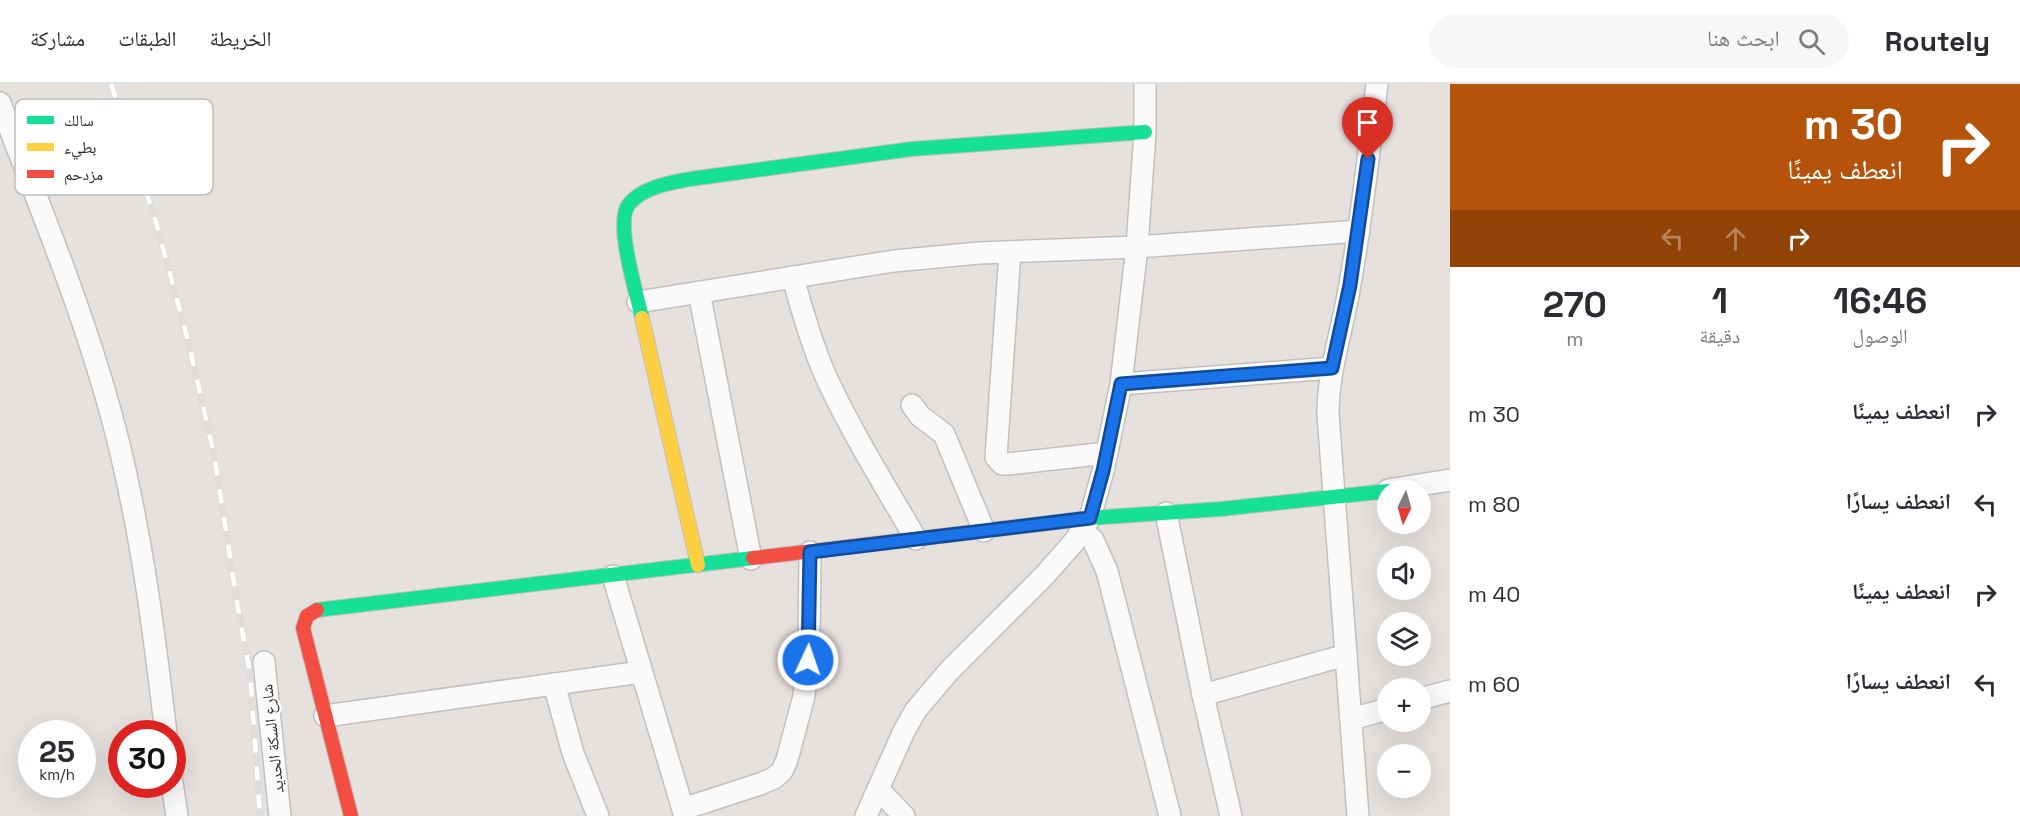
<!DOCTYPE html>
<html lang="ar">
<meta charset="utf-8">
<style>
body{margin:0;font-family:"Space Grotesk","Noto Naskh Arabic",sans-serif;background:#f7f7f7;color:#2b2b33;direction:rtl;height:100vh;display:flex;flex-direction:column;font-size:22px;white-space:nowrap}
*{box-sizing:border-box;margin:0}
p{font-size:20px;color:#7c7c81}
.icon{flex:none;width:33px;height:33px;fill:none;stroke:currentColor;stroke-width:2;stroke-linecap:round;stroke-linejoin:round}
.map{position:relative;flex:1;overflow:hidden;direction:ltr}
.side{display:flex;flex-direction:column;background:#fff;width:570px}
.side>*{flex:none}
.guide{background:#b45309;color:#fff;overflow:hidden}
.needle{width:39px;rotate:185deg}
.fabs{position:absolute;left:1377px;top:396px;display:grid;gap:12px}
.fabs a{display:grid;place-items:center;width:54px;height:54px;border-radius:50%;background:#fff;box-shadow:0 6px 24px #0002;font-size:30px}
.speed{position:absolute;left:18px;top:636px;display:flex;gap:12px;font-size:30px;font-weight:700;text-align:center}
.speed>*{display:grid;place-content:center;width:78px;height:78px;border-radius:50%;background:#fff;box-shadow:0 6px 24px #0002;line-height:1}
.speed small{font-size:15px;font-weight:400}
.speed .limit{border:9px solid #d22;background:#fff;color:#111}
.pin{position:absolute;display:grid;place-items:center;width:51px;height:51px;color:#fff;margin:-62px -26px;border-radius:50% 50% 50% 0;rotate:-45deg;box-shadow:0 0 6px #0007}
.pin .icon{rotate:45deg}
.me{position:absolute;width:66px;margin:-33px;rotate:3deg;stroke-linejoin:round;filter:drop-shadow(0 0 4px #0008)}
.turn{display:flex;align-items:center;gap:21px;height:126px;padding:0 18px;font-size:27px}
.turn .icon{width:78px;height:78px;stroke-width:2.5}
.turn b{display:block;font-size:42px;line-height:51px}
.lanes{display:flex;align-items:center;height:57px;padding:0 18px;background:#0003;justify-content:center;gap:30px;direction:ltr}
.lanes .off{opacity:.35}
.eta{display:flex;justify-content:space-evenly;align-items:center;height:102px;text-align:center}
.eta b{font-size:36px;font-weight:800;line-height:42px}
ul{padding:0;list-style:none}
li{display:flex;align-items:center;gap:18px;height:90px;padding:0 18px}
li div{flex:1}
li b{display:block;font-size:22px}
li em{font-style:normal}
header{display:flex;align-items:center;gap:36px;box-sizing:border-box;height:84px;padding:0 30px;background:#fff;border-bottom:2px solid #e1e1e2}
header strong{font-size:28px}
nav{display:flex;gap:33px;margin-inline-start:auto;font-size:21px}
.search{width:420px;height:54px;background:#f7f7f7;display:flex;align-items:center;gap:15px;box-sizing:border-box;padding:0 21px;border-radius:33px;color:#7c7c81;font-size:22px}
main{display:flex;flex:1;min-height:0}
.map>svg:first-child{display:block}
</style>
<header>
<strong>Routely</strong>
<div class="search"><svg class="icon" aria-label="search" viewBox="0 0 24 24"><circle cx="10" cy="10" r="6"/><path d="M15 15l6 6"/></svg>ابحث هنا</div>
<nav><a>الخريطة</a><a>الطبقات</a><a>مشاركة</a></nav>
</header>
<main>
<section class="side">
<div class="guide">
<div class="turn"><svg class="icon" aria-label="right" viewBox="0 0 24 24"><path d="M7 20v-9h11M14 6l5 5-5 5"/></svg><div><b>30 m</b>انعطف يمينًا</div></div>
<div class="lanes"><svg class="icon off" aria-label="left" viewBox="0 0 24 24"><path d="M17 20v-9H6M10 6l-5 5 5 5"/></svg><svg class="icon off" aria-label="ahead" viewBox="0 0 24 24"><path d="M12 20V5M6 11l6-6 6 6"/></svg><svg class="icon" aria-label="right" viewBox="0 0 24 24"><path d="M7 20v-9h11M14 6l5 5-5 5"/></svg></div>
</div>
<div class="eta">
<div><b>16:46</b><p>الوصول</p></div>
<div><b>1</b><p>دقيقة</p></div>
<div><b>270</b><p>m</p></div>
</div>
<ul>
<li><svg class="icon" aria-label="right" viewBox="0 0 24 24"><path d="M7 20v-9h11M14 6l5 5-5 5"/></svg><div><b>انعطف يمينًا</b></div><em>30 m</em></li>
<li><svg class="icon" aria-label="left" viewBox="0 0 24 24"><path d="M17 20v-9H6M10 6l-5 5 5 5"/></svg><div><b>انعطف يسارًا</b></div><em>80 m</em></li>
<li><svg class="icon" aria-label="right" viewBox="0 0 24 24"><path d="M7 20v-9h11M14 6l5 5-5 5"/></svg><div><b>انعطف يمينًا</b></div><em>40 m</em></li>
<li><svg class="icon" aria-label="left" viewBox="0 0 24 24"><path d="M17 20v-9H6M10 6l-5 5 5 5"/></svg><div><b>انعطف يسارًا</b></div><em>60 m</em></li>
</ul>
</section>
<div class="map">
<svg width="1450" height="732" viewBox="0 0 1450 732">
<rect width="100%" height="100%" fill="#e7e1de"/>
<g fill="none" stroke-linecap="round" stroke-linejoin="round">
<defs>
<g id="street">
<path d="M0,19C41,126 86,233 115,345C141,445 154,547 166,650"/>
<polyline points="1010,168 996,373 1002,380 1008,380 1107,369"/>
<path d="M793,193C802,227 812,261 826,293C852,349 885,402 916,455"/>
<polyline points="699,208 751,475"/>
<polyline points="638,218 894,177 979,169 1137,163 1359,147"/>
<polyline points="1121,300 1332,284"/>
<polyline points="912,321 920,332 944,350 984,447"/>
<polyline points="1388,406 1450,396"/>
<polyline points="1166,429 1203,611 1231,732"/>
<polyline points="1082,446 1093,456 1107,487 1170,732"/>
<polyline points="613,492 685,732"/>
<polyline points="264,578 280,732"/>
<polyline points="554,600 573,669 598,732"/>
<polyline points="1203,611 1346,571"/>
<polyline points="1420,615 1450,607"/>
<polyline points="325,632 641,588"/>
<polyline points="1351,635 1388,625"/>
<polyline points="172,699 177,732"/>
<polyline points="878,705 904,732"/>
<polyline points="683,725 760,700 774,694 782,687 787,676 804,612 809,563 810,468"/>
<polyline points="866,732 904,647 916,626 949,587 1044,492 1074,458 1090,434 1103,387 1121,300 1137,163 1145,48 1145,0"/>
<path d="M1358,732L1328,330C1328,286 1343,244 1350,200C1362,134 1369,67 1377,0"/>
</g>
<g id="fast">
<path d="M642,234C637,210 614,138 629,120C643,103 670,99 690,95L912,65L1145,48"/>
<polyline points="949,451 1090,434 1221,425 1388,407"/>
<polyline points="317,526 753,474"/>
</g>
<polyline id="slow" points="642,234 698,481"/>
<g id="jam">
<polyline points="753,474 949,451"/>
<polyline points="317,526 307,532 303,544 351,732"/>
</g>
</defs>
<use href="#street" stroke="#c1bfbf" stroke-width="24"/>
<use href="#fast" stroke="#c1bfbf" stroke-width="16"/>
<use href="#slow" stroke="#c1bfbf" stroke-width="16"/>
<use href="#jam" stroke="#c1bfbf" stroke-width="16"/>
<use href="#street" stroke="#fbfafa" stroke-width="21"/>
<use href="#fast" stroke="#16e098" stroke-width="14"/>
<use href="#slow" stroke="#ffcf43" stroke-width="14"/>
<use href="#jam" stroke="#f24e42" stroke-width="14"/>
<defs>
<polyline id="rail" points="111,0 156,138 187,253 214,370 238,524 250,589 260,732"/>
</defs>
<use href="#rail" stroke="#ddddde" stroke-width="7"/>
<use href="#rail" stroke="#fff" stroke-width="4.5" stroke-dasharray="14" stroke-linecap="butt"/>
</g>
<g fill="none" stroke-linecap="round" stroke-linejoin="round">
<defs>
<polyline id="route" points="808,576 810,468 1090,434 1103,387 1121,300 1332,284 1350,201 1368,75"/>
</defs>
<use href="#route" stroke="#114b97" stroke-width="15"/>
<use href="#route" stroke="#1a73e8" stroke-width="10"/>
</g>
<g text-anchor="middle" stroke-width="4.5" stroke-linejoin="round" paint-order="stroke">
<g font-size="16" fill="#282828" stroke="#fff">
<text transform="translate(272 655) rotate(-96)" y="6">شارع السكة الحديد</text>
</g>
</g>
<rect x="15" y="15" width="198" height="96" rx="9" fill="#fff" stroke="#bebebe" stroke-width="1.5"/>
<rect x="27" y="32" width="27" height="8" fill="#16e098"/>
<rect x="27" y="59" width="27" height="8" fill="#ffcf43"/>
<rect x="27" y="86" width="27" height="8" fill="#f24e42"/>
<g font-size="16" fill="#282828">
<text x="64" y="42">سالك</text>
<text x="64" y="69">بطيء</text>
<text x="64" y="96">مزدحم</text>
</g>
</svg>
<div class="fabs">
<a><svg class="needle" viewBox="-14 -14 28 28"><path d="M0-13l5 13h-10z" fill="#e53935"/><path d="M0 13l5-13h-10z" fill="#7c7c81"/></svg></a>
<a><svg class="icon" aria-label="sound" viewBox="0 0 24 24"><path d="M4 9h4l5-4v14l-5-4H4zM17 9q2 3 0 6"/></svg></a>
<a><svg class="icon" aria-label="layers" viewBox="0 0 24 24"><path d="M12 4l9 5-9 5-9-5zM3 14l9 5 9-5"/></svg></a>
<a>+</a>
<a>−</a>
</div>
<div class="speed"><div>25<small>km/h</small></div><div class="limit">30</div></div>
<div class="pin" style="left:1368px;top:75px;background:#d93025"><svg class="icon" aria-label="arrive" viewBox="0 0 24 24"><path d="M6 21V4h12l-3 4 3 4H6"/></svg></div>
<svg class="me" style="left:808px;top:576px" viewBox="-20 -20 40 40"><circle r="17" fill="#1a73e8" stroke="#fff" stroke-width="3"/><path d="M0-11L8 9 0 5-8 9z" fill="#fff"/></svg>
</div>
</main>
